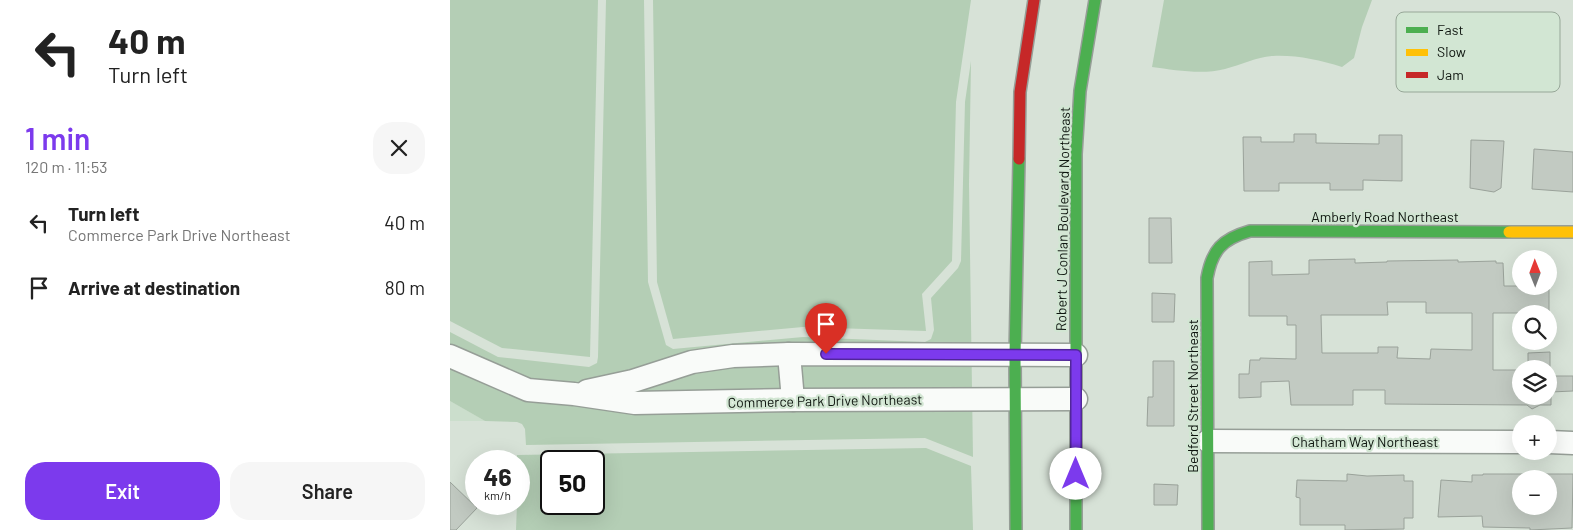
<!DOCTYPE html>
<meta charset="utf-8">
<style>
body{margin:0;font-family:Barlow,sans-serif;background:#f6f6f6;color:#222;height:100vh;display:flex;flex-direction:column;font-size:19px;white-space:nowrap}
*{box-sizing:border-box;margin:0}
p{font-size:16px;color:#767676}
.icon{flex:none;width:28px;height:28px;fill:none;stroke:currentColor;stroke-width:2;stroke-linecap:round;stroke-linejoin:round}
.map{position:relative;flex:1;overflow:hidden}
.side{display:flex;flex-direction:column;background:#fff;width:450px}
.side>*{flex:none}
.top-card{background:#fff;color:#222;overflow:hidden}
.needle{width:32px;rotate:359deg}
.controls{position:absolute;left:1062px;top:250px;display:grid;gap:10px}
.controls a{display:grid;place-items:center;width:45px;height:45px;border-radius:50%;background:#fff;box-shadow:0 5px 20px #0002;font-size:25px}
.speed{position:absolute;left:15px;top:450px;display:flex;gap:10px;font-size:25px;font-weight:700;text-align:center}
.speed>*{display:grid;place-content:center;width:65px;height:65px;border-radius:50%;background:#fff;box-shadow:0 5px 20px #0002;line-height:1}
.speed small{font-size:12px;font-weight:400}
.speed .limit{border:2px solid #111;border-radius:8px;background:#fff;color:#111}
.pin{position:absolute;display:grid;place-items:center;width:42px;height:42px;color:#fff;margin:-51px -21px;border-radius:50% 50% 50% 0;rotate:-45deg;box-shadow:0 0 5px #0007}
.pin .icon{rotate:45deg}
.me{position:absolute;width:55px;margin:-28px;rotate:0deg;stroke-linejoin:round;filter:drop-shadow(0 0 4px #0008)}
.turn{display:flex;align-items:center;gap:18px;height:105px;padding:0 25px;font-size:22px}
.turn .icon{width:65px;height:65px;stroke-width:2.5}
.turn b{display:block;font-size:35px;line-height:42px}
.round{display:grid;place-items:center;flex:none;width:52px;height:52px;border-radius:20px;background:#f6f6f6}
.head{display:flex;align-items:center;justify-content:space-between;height:85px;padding:0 25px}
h1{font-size:30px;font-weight:600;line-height:38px;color:#7c3aed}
.primary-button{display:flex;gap:10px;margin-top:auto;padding:10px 25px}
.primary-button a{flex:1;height:58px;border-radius:20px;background:#7c3aed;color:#fff;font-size:20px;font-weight:600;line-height:58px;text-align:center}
.primary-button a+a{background:#f6f6f6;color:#222}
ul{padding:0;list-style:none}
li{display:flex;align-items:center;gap:15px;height:65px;padding:0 25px}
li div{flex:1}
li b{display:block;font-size:19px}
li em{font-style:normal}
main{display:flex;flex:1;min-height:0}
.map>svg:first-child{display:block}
</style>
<main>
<section class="side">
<div class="top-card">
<div class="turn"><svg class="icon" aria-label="left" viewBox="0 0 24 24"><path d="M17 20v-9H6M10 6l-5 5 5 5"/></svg><div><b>40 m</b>Turn left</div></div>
</div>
<div class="head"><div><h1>1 min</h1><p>120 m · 11:53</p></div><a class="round"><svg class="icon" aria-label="close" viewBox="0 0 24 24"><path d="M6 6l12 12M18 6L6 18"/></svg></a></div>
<ul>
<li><svg class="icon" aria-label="left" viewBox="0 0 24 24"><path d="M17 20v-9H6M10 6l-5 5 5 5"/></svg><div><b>Turn left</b><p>Commerce Park Drive Northeast</p></div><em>40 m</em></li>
<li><svg class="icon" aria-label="arrive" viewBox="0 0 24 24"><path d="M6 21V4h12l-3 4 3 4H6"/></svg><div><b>Arrive at destination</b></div><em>80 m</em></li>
</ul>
<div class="primary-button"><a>Exit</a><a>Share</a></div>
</section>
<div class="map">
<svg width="1123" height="530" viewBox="0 0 1123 530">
<rect width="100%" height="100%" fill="#d7e2d7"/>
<polygon fill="#cbdecc" points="0,401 35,421 0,421"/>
<g fill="#b4ceb5" fill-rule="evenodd">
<polygon points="0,0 148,0 140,357 52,348 0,321"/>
<polygon points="156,0 194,0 198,282 216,345 223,349 353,337 475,342 481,339 484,330 481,298 508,268 511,261 515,102 521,61 519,184 523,457 475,438 76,445 75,429 72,424 67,422 35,421 0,401 0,332 48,357 139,367 147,363 148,357"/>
<polygon points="203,0 521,0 506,102 502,261 472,294 476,331 353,327 223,339 207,282"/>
<path d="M714,0H922L912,27L904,58L892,67C869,60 847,55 823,56C807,57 791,65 775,69C752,75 725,70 702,67Z"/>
<path d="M476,448L521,466L523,530H66L67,504H69V461H67V455ZM144,461V504H101V461Z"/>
</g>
<g fill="#c2cac2" stroke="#9aa29a" fill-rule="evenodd">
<polygon points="844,134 866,134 866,143 929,144 929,135 952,135 952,181 913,180 913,190 880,190 880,183 829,183 829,191 794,191 793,137 811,137 811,142 844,142"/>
<polygon points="1021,140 1054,141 1051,188 1044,192 1020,188"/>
<polygon points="1084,149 1123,152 1123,192 1082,189"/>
<polygon points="699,218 721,218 722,263 699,263"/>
<path d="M905,259V263L937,262V261L1008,260V262L1046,261V263H1053L1054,286H1099V313H1043V370H1071V396H1099V369H1078V353L1100,352V376H1123V391L1101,392V405H1090L1082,409L1077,405L935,404V390H903V405H841L839,381L811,382V397L789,398V374H799L800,360H810V358L846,359V325H837V316H799V262L822,261V275L859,274V260ZM937,302H976V313H1022V350L981,349L980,359L947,358L948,347H928V353H872L871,315H938Z"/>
<polygon points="702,293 725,294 724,322 702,322"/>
<polygon points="703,361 724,361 724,426 697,426 698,397 703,397"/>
<polygon points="897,474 917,476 954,475 954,481 963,481 963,518 954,518 954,529 895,530 895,525 850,525 850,498 846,497 847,480 897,481"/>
<path d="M1033,474H1123L1122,528L1080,530V528L1033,527L1032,516L988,517L991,480L1022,482V475H1033ZM1071,479H1099V506H1071Z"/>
<polygon points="0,482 27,508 6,530 0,530"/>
<polygon points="704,484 728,485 727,505 704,505"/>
</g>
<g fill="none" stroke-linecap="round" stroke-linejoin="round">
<defs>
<g id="street">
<polyline points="339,354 343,400"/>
<polyline points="0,356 78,390 124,394 185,403 343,400 626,399"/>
<polyline points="137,391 183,381 242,362 283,356 339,354 626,355"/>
<polyline points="758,441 1071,442"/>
<polyline points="1099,442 1123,443"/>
</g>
<g id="fast">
<polyline points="566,530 565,356 569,159"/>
<polyline points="626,530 626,154 630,91 645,0"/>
<path d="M758,530L757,278C762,250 772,239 800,231L1059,232"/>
</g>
<polyline id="slow" points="1059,232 1123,232"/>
<polyline id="jam" points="569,159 570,92 584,0"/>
</defs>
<use href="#street" stroke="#969e97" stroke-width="25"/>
<use href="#fast" stroke="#969e97" stroke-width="14"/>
<use href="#slow" stroke="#969e97" stroke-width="14"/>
<use href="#jam" stroke="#969e97" stroke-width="14"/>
<use href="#street" stroke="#f9fbf9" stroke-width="22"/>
<use href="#fast" stroke="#4caf50" stroke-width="11"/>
<use href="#slow" stroke="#ffc107" stroke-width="11"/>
<use href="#jam" stroke="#c62828" stroke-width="11"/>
</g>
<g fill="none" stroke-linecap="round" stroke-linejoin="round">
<defs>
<polyline id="route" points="376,354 626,355 626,474"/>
</defs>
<use href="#route" stroke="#51269a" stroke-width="12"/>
<use href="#route" stroke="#7c3aed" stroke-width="9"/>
</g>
<g text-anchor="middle" stroke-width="4.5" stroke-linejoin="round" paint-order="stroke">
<g font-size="14" fill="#0e150f" stroke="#d2e6d3">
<text x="935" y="222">Amberly Road Northeast</text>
<text transform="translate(613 219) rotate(-89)" y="5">Robert J Conlan Boulevard Northeast</text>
<text transform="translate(743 396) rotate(-90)" y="5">Bedford Street Northeast</text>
<text transform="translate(375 401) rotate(-1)" y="5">Commerce Park Drive Northeast</text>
<text x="915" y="447">Chatham Way Northeast</text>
</g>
</g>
<rect x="946" y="12" width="164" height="80" rx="8" fill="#d2e6d3" stroke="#97a798" stroke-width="1"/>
<rect x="956" y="27" width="22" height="6" fill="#4caf50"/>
<rect x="956" y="49" width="22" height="7" fill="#ffc107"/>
<rect x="956" y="72" width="22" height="6" fill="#c62828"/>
<g font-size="14" fill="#0e150f">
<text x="987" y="35">Fast</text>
<text x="987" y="57">Slow</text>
<text x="987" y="80">Jam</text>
</g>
</svg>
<div class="controls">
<a><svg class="needle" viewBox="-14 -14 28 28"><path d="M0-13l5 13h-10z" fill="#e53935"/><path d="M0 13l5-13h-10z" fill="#767676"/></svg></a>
<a><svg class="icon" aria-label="search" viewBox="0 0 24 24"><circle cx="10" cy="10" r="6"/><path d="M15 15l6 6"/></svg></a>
<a><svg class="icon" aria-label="layers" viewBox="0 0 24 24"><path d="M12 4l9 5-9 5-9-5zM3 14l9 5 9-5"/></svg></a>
<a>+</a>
<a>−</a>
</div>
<div class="speed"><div>46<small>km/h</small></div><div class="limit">50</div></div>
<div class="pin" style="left:376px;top:354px;background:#d93025"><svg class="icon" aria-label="arrive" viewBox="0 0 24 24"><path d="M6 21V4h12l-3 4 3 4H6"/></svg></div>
<svg class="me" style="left:626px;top:474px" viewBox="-20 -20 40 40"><circle r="19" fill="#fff"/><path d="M0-13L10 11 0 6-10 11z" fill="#7c3aed"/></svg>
</div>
</main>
